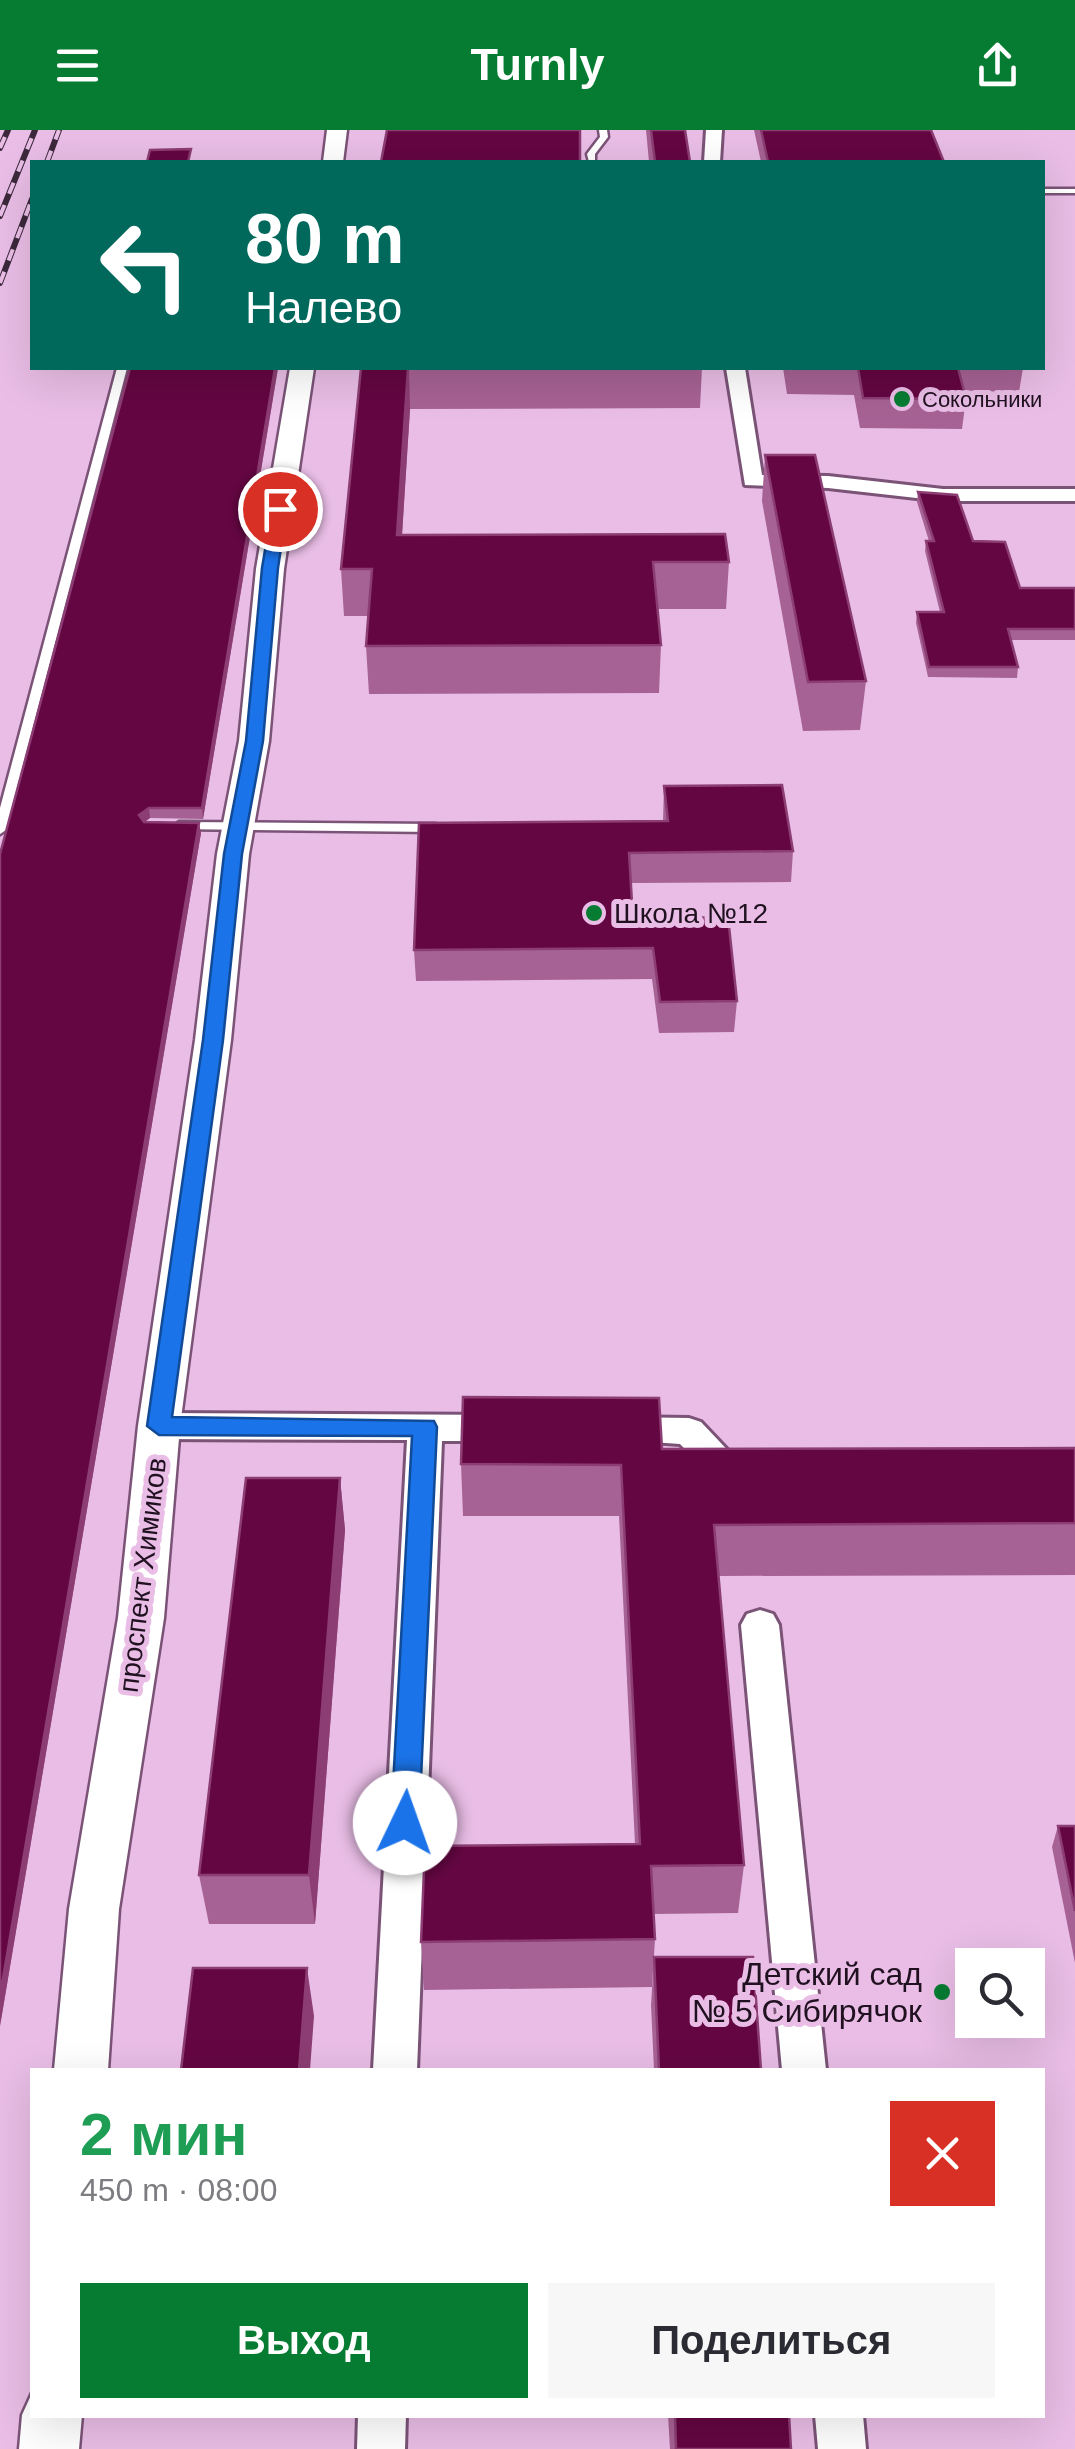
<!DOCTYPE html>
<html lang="ru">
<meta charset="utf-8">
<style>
body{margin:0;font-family:Arial,sans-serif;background:#f7f7f7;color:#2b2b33;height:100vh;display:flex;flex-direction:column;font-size:38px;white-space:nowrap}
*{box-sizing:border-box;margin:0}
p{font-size:32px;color:#7c7c81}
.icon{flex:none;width:55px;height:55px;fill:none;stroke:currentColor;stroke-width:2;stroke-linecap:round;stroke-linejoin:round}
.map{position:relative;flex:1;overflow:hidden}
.side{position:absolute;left:30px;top:1938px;width:1015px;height:350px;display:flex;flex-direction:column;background:#fff;border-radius:0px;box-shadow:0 10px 40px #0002}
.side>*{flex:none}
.banner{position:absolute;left:30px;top:30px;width:1015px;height:210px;border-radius:0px;box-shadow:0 10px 40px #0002;background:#00695c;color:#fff;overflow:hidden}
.fabs{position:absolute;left:955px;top:1818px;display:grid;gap:20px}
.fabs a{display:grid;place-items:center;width:90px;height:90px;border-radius:0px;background:#fff;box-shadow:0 10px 40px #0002;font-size:50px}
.pin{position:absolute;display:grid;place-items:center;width:85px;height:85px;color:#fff;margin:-42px;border:5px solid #fff;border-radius:50%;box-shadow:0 2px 10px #0007}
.me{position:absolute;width:110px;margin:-55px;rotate:3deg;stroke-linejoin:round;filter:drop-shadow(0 0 8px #0008)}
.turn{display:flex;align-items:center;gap:35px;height:210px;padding:0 50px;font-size:45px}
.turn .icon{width:130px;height:130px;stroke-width:2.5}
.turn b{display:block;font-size:70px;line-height:85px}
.round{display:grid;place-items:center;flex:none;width:105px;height:105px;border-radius:0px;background:#f7f7f7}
.headline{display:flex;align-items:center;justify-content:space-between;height:170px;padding:0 50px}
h1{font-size:60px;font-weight:700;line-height:75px;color:#1e9e55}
.button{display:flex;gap:20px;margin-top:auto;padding:20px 50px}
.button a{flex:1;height:115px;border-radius:0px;background:#067c32;color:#fff;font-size:40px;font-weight:700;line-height:115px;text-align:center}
.button a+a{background:#f7f7f7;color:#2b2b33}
header{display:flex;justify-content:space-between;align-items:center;height:130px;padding:0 50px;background:#067c32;color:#fff;font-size:45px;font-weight:700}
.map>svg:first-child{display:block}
</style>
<header><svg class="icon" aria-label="menu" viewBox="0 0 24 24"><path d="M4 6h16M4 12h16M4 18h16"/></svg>Turnly<svg class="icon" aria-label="share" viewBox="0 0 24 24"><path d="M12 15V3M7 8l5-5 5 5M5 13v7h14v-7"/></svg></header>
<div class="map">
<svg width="1075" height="2319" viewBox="0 0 1075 2319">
<rect width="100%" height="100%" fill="#e9bde6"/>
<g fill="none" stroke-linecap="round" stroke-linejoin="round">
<defs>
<g id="service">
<polygon points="599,0 607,0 608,7 595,24 595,32 589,32 587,24 600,7"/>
<rect x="1042" y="59" width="33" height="4"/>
<polygon points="117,238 127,238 6,700 0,704 0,678"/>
<polygon points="179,692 436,694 442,698 436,702 175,699 173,696"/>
</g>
<g id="minor">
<polygon points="706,0 722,0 720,32 704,32"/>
<polygon points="726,238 745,238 762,345 828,346 943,359 1075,359 1075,371 943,371 828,358 745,355"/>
<polygon points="159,1283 506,1285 518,1289 523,1298 518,1307 506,1311 442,1311 417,1940 373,1940 407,1310 159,1309 147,1305 142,1296 147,1287"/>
<path d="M620,1287L689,1288L701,1292L754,1348L748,1358C719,1367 699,1333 680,1314L608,1309L603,1300L608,1291Z"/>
<polygon points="760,1480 773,1484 779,1495 826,1940 782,1940 741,1495 747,1484"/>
<polygon points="358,2285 406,2285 405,2319 357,2319"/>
<polygon points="815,2285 863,2285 866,2319 818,2319"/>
</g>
<g id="tertiary">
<polygon points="327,0 347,0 343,32 323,32"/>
<polygon points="290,238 314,238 284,439 269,611 249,724 231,910 180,1296 164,1488 119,1779 108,1940 54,1940 69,1779 118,1488 138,1296 195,910 217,724 239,611 256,439"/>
<polygon points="32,2263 32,2285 82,2285 79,2319 19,2319 22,2285"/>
</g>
</defs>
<use href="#service" stroke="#7a5377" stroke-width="5"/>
<use href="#minor" stroke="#7a5377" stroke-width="6"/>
<use href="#tertiary" stroke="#7a5377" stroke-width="5"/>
<use href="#service" fill="#fff" fill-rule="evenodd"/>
<use href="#minor" fill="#fff" fill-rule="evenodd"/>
<use href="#tertiary" fill="#fff" fill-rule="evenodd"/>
<defs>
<g id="rail">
<polyline points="0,18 8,0"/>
<polyline points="47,32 59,0"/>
<polyline points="0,86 35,0"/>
<polyline points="0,153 32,69"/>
</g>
</defs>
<use href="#rail" stroke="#3b283b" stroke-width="6"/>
<use href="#rail" stroke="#e9bde6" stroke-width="4" stroke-dasharray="12" stroke-linecap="butt"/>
</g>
<g fill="#a66294">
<polygon points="646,0 685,0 690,32 649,32"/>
<polygon points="754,0 931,0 944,32 761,32"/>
<polygon points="130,238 278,238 203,689 150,688 145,692 201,703 0,1896"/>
<polygon points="361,238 702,238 700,278 410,279 402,405 729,432 726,479 657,479 661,515 659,563 369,564 366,516 369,486 344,486 341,439"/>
<polygon points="783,238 1023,238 1019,262 964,261 966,269 962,299 860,298 854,265 787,264"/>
<polygon points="765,325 866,551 860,600 803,601 762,371"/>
<polygon points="918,362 973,411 1020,458 1075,458 1075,510 1011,510 1018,537 1017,548 928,547 916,493 917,482 940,482 925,421 926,411 929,411 917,372"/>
<polygon points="664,656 793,721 791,752 631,753 633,789 737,871 734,902 659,903 652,849 416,851 414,820 663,691"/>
<polygon points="1075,1318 1075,1445 719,1446 744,1735 738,1783 654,1784 655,1809 652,1857 424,1860 421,1812 635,1714 619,1386 463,1386 461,1334 662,1319"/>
<polygon points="340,1348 345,1400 315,1794 209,1794 199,1745"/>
<polygon points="1058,1696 1075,1696 1075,1833 1052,1717"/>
<polygon points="654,1827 761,1940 654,1940 651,1875"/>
<polygon points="668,2285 789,2285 791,2319 670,2319"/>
</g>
<g fill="#8c3d73">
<polygon points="275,238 278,238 203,689 202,678"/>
<polygon points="409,238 410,279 399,452 397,405"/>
<polygon points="149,678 150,688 140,695 139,685"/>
<polygon points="199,693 201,703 0,1896 0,1866"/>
<polygon points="340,1348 345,1400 315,1794 309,1745"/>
<polygon points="307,1838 314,1886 310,1940 299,1940"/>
</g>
<g fill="#640642" stroke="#8c3d73" stroke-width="2.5">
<polygon points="387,0 580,0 580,31 381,32"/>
<polygon points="651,0 685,0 690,32 655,32"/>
<polygon points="761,0 931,0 944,32 768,32"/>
<polygon points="191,19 188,32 147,32 150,20"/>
<polygon points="130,238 275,238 202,678 149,678 139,685 144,692 199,693 0,1866 0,724"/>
<polygon points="361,238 408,238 397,405 725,404 729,432 653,432 661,515 366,516 372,439 341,439"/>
<polygon points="858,238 958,238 966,269 863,268"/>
<polygon points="765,325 815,325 866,551 808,552"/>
<polygon points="918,362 957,365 973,411 1005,412 1020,458 1075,458 1075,499 1008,499 1018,537 929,537 917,482 944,482 926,411 934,411"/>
<polygon points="782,655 793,721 629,723 633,789 728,787 737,871 660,872 653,818 414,820 419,693 668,691 664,656"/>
<polygon points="463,1267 659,1268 662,1319 1075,1318 1075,1393 714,1395 744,1735 651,1736 655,1809 421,1812 425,1716 640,1714 621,1335 461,1334"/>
<polygon points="246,1348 340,1348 309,1745 199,1745"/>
<polygon points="1058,1696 1075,1696 1075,1781"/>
<polygon points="654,1827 753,1827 761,1940 659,1940"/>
<polygon points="193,1838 307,1838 299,1940 181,1940"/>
<polygon points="675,2285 789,2285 791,2319 676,2319"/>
</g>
<polygon fill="#1a73e8" stroke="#114b97" stroke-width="2.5" points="280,375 287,379 278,438 263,611 242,724 223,910 172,1287 434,1291 437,1297 419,1693 415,1702 405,1705 395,1702 391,1693 412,1306 159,1305 147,1296 203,910 224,724 246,611 262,438 272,379"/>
<g fill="#067c32" stroke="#e9bde6" stroke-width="4">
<circle cx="902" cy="269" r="10"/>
<circle cx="594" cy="783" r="10"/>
<circle cx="942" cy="1862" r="10"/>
</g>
<g text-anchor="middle" stroke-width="10" stroke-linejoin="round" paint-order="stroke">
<g font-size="22" fill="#201120" stroke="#e9bde6" text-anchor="start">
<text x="922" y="277">Сокольники</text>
</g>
<g font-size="28" fill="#201120" stroke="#e9bde6" text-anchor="start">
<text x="614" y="793">Школа №12</text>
</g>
<g font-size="28" fill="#201120" stroke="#e9bde6">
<text transform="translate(142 1445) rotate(-83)" y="10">проспект Химиков</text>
</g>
<g font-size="32" fill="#201120" stroke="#e9bde6" text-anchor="end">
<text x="922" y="1855">Детский сад<tspan x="922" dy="37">№ 5 Сибирячок</tspan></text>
</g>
</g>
</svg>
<div class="fabs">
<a><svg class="icon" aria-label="search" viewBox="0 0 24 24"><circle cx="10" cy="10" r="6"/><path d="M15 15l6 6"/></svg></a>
</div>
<div class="pin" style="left:280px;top:379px;background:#d93025"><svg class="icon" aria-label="arrive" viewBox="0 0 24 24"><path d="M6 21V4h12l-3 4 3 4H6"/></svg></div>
<svg class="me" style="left:405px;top:1693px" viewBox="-20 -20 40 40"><circle r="19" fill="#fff"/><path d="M0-13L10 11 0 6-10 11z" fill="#1a73e8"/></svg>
<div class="banner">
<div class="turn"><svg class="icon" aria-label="left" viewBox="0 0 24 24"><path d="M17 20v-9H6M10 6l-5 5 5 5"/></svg><div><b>80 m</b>Налево</div></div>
</div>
<section class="side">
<div class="headline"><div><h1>2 мин</h1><p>450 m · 08:00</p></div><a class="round" style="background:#d93025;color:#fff"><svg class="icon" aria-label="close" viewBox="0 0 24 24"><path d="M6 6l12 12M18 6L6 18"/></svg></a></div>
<div class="button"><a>Выход</a><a>Поделиться</a></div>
</section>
</div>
